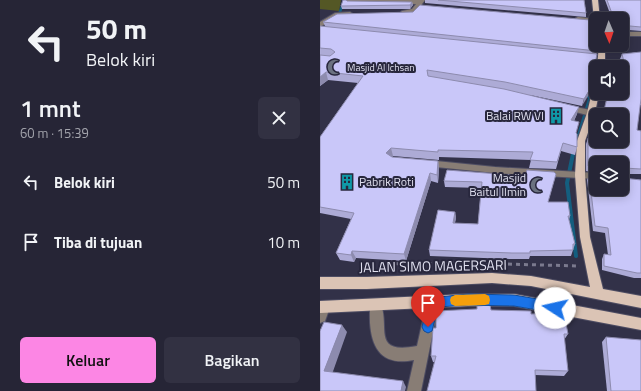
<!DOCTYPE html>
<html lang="id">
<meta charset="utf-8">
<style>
body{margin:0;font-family:"Titillium Web",sans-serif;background:#323142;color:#f1f3f6;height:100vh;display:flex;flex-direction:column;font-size:15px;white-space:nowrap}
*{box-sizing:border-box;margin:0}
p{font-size:13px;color:#a4a5ad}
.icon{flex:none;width:22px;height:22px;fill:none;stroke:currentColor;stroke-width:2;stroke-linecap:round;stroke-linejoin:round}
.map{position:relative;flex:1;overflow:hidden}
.sheet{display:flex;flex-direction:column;background:#262536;width:320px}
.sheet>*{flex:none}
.banner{background:#262536;color:#f1f3f6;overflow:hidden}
.needle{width:26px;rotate:178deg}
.fabs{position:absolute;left:269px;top:12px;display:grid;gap:8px}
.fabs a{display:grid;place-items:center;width:40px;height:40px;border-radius:6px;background:#262536;box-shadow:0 2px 10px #0003,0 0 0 1px #424251;font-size:20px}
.pin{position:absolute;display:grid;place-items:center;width:34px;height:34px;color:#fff;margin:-41px -17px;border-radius:50% 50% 50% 0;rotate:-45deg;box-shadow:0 0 4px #0007}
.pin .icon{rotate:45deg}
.me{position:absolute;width:44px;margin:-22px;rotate:280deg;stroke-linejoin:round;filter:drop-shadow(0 0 3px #0008)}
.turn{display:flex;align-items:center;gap:14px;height:84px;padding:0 20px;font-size:18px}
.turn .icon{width:52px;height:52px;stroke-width:2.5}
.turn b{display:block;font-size:28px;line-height:34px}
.round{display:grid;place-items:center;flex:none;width:42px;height:42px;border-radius:6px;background:#323142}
.overview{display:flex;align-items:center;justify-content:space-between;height:68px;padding:0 20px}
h1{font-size:24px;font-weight:600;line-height:30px}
.action{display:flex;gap:8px;margin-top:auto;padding:8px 20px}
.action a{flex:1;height:46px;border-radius:6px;background:#fc86e4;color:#111;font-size:16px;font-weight:600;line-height:46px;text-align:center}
.action a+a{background:#323142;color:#f1f3f6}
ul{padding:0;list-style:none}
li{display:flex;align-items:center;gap:12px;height:60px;padding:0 20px}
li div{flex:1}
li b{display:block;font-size:15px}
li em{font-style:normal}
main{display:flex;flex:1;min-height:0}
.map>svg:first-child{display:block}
</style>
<main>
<section class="sheet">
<div class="banner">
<div class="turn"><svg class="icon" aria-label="left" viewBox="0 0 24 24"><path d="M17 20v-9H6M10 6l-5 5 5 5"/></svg><div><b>50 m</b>Belok kiri</div></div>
</div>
<div class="overview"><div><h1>1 mnt</h1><p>60 m · 15:39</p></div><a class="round"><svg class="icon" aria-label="close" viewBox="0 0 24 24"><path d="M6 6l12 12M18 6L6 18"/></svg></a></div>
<ul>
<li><svg class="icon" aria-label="left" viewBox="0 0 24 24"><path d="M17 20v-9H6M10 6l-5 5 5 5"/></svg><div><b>Belok kiri</b></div><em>50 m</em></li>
<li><svg class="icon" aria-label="arrive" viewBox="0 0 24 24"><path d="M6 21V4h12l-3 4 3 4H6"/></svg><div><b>Tiba di tujuan</b></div><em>10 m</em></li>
</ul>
<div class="action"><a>Keluar</a><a>Bagikan</a></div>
</section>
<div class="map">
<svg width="321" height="391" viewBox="0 0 321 391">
<rect width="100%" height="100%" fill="#323148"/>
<polygon fill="#545725" points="0,0 21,0 19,11 0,9"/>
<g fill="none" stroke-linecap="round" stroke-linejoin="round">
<polyline stroke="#145e7f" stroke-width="2.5" points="15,16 20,12 24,0"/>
<polyline stroke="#145e7f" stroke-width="3" points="254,150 270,97 263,95"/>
<polyline stroke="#145e7f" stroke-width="4" points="254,149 247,183 256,256"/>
<defs>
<g id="minor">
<polygon points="26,0 105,0 96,12 84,14 81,12 82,11 92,9 96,4 28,3"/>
<polygon points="30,12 33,14 32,15 18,16 0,27 0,22 15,13"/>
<polygon points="258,17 276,19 276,23 256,20 256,18"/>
<rect x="302" y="32" width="19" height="4"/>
<polygon points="244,105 271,110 275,113 271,116 244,109"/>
<polygon points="106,160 175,167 276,173 276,179 175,173 106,166 101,163"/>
<path d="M113,296L117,298L119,302L101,391H87L94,360C64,366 52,351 50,323C50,316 49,308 52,302L56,300L60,302C71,326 50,355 97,346L107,302L109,298Z"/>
<polygon points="4,301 8,303 10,307 5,321 0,323 0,303"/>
</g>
<g id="major">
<polygon points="272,0 278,0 280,19 276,19 276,21 274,19"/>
<polygon points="279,45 285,45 285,67 277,67"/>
<polygon points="273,88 276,88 276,93 279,93 275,113 265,141 265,175 270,237 283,289 321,296 321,308 211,286 172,283 47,289 0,289 0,277 47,277 172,273 211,276 270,287 260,237 255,175 257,141 267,113"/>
<polygon points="148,294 194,294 321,318 321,330 194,306 148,306 0,313 0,301"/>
</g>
</defs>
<use href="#minor" stroke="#4e4d63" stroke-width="2"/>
<use href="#major" stroke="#4e4d63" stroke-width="2"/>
<polyline stroke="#7b7a8e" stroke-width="3" stroke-dasharray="4 4" stroke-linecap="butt" points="60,264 145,263 260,266"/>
<use href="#minor" fill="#887d75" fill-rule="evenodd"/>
<use href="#major" fill="#dbc4b5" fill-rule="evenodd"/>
</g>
<g fill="#adabd6">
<polygon points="105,0 264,0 266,13 266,17 105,3"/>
<polygon points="285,0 321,0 321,31 308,30 302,31 302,19 292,19"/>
<polygon points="27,1 92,2 93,5 90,9 22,9 21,6"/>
<polygon points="3,22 269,26 277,51 262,106 210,95 257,114 254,121 256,133 257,147 255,155 241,151 236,169 209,168 211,160 119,157 119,160 73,156 72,157 118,161 119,169 118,183 111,181 86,261 36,258 34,262 20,260 16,253 31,219 0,213 0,137 38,83 8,80 0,86 0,26 5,26"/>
<polygon points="321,52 321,105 320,105 317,130 321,131 321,174 303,174 303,178 321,180 321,278 314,278 282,270 282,259 284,254 288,255 285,233 273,231 267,180 269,175 302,189 276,163 276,173 266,171 266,144 268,138 276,140 302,141 302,115 283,115 288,93 302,93 303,70 300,59 302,54"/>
<polygon points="236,174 228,202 250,216 249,220 255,244 251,256 210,256 209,259 191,259 110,256 109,250 135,212 136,218 135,223 158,224 161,188 125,187 124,181"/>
<polygon points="171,310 211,314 248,334 244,340 248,371 244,376 215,375 113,362 111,356 116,328"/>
<polygon points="286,337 321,391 287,391 282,342"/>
</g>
<g fill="#8d8bae">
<polygon points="92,2 93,5 90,9 90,5"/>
<polygon points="310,26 308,30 302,31 302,27"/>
<polygon points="6,72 8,80 0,86 0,77"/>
<polygon points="276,79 276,83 262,106 264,99"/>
<polygon points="259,107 257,114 250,128 251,120"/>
<polygon points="71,148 73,156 68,161 66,153"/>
<polygon points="118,161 119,169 118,183 117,175"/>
<polygon points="110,173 111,181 86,261 84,254"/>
<polygon points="135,212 136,218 133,229 133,223"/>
<polygon points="32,251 36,258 34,262 31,255"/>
<polygon points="22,325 27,332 11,377 4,371"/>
<polygon points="83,381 86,387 85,391 81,391"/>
</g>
<g fill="#c9c7f9" stroke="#8d8bae">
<polygon points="23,0 26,0 27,1 92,2 90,5 21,6"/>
<polygon points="118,0 264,0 266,13"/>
<polygon points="287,0 321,0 321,27 310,26 302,27 302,19 294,19"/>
<polygon points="100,5 270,20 269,26 272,27 277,51 3,22 17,14 93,12"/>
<polygon points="0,26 277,54 275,64 284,65 283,67 276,67 276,79 264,99 185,82 107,70 108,76 184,89 259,107 251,120 259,122 256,133 257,134 257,147 243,143 237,162 210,160 213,152 118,150 118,152 71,148 66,153 72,157 118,161 117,175 110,173 84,254 32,251 31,255 16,253 34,213 0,207 0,137 43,76 6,72 0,77 0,55 10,56 15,52 11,49 0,48"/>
<polygon points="321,52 321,99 317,130 321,131 321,169 304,168 303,178 321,180 321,273 317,273 284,266 284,254 291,255 288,228 275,226 269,175 276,175 276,189 302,189 302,163 276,163 276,167 268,166 268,138 276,140 276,141 302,141 302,115 283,115 288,93 302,93 302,69 306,70 302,54"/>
<polygon points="127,170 205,176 207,170 234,172 236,174 228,202 248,202 250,216 248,216 255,244 253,244 253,250 210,251 210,253 192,253 109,250 118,210 135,212 133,223 158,224 162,182 124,181"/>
<polygon points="170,305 171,310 211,311 211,314 244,313 248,334 244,334 248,371 215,370 216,391 107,391 116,356 111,356 113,328 116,328 116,311 157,309 157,306"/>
<polygon points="4,322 22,325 4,371 83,381 81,391 0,391 0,331"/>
<polygon points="286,337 321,340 321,391 291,391"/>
</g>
<polygon fill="#1a73e8" stroke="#114b97" points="148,294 194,295 235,302 239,304 241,308 239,312 235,313 194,306 148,305 118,307 112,331 108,333 104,331 102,327 109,298"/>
<polygon fill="#f59e0b" points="165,294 169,296 170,300 169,304 165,305 135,306 131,304 130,300 131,297 135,295"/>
<defs>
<symbol id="mosque-bare" viewBox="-9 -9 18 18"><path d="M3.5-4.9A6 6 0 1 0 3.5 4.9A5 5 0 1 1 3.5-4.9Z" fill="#6b7280" stroke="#28273d" stroke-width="2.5" paint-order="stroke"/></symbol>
<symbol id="building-bare" viewBox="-9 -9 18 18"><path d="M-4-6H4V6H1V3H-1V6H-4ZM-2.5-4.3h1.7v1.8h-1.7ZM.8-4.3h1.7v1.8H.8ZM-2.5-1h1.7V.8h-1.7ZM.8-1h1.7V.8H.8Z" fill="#0f9aa8" stroke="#28273d" stroke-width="2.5" paint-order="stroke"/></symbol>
</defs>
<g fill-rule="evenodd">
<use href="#mosque-bare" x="4" y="56" width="22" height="22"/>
<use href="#building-bare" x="225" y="105" width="22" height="22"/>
<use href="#building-bare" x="16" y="171" width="22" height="22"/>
<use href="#mosque-bare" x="207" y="174" width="22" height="22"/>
</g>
<g text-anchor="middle" stroke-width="4" stroke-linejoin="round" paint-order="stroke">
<g font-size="10" fill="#dfdfee" stroke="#28273d" text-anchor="start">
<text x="27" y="71">Masjid Al Ichsan</text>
</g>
<g font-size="12" fill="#dfdfee" stroke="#28273d" text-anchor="end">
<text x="224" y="120">Balai RW VI</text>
<text x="206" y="182">Masjid<tspan x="206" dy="14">Baitul Ilmin</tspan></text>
<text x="39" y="186" text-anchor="start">Pabrik Roti</text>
</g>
<g font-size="14" fill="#dfdfee" stroke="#28273d">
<text transform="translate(113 266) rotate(-1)" y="5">JALAN SIMO MAGERSARI</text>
</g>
</g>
</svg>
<div class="fabs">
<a><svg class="needle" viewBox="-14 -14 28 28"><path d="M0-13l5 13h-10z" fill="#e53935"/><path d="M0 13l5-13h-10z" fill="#a4a5ad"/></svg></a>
<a><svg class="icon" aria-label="sound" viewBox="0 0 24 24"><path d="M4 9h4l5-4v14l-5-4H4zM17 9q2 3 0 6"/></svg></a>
<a><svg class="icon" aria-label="search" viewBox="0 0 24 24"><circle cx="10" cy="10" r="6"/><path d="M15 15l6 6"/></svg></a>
<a><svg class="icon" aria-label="layers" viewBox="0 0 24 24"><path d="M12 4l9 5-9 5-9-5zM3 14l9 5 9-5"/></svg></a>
</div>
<div class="pin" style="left:108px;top:327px;background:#d93025"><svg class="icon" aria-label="arrive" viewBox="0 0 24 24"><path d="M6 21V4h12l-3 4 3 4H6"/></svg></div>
<svg class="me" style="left:235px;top:308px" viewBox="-20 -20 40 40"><circle r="19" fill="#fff"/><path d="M0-13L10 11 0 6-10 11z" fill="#1a73e8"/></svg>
</div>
</main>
